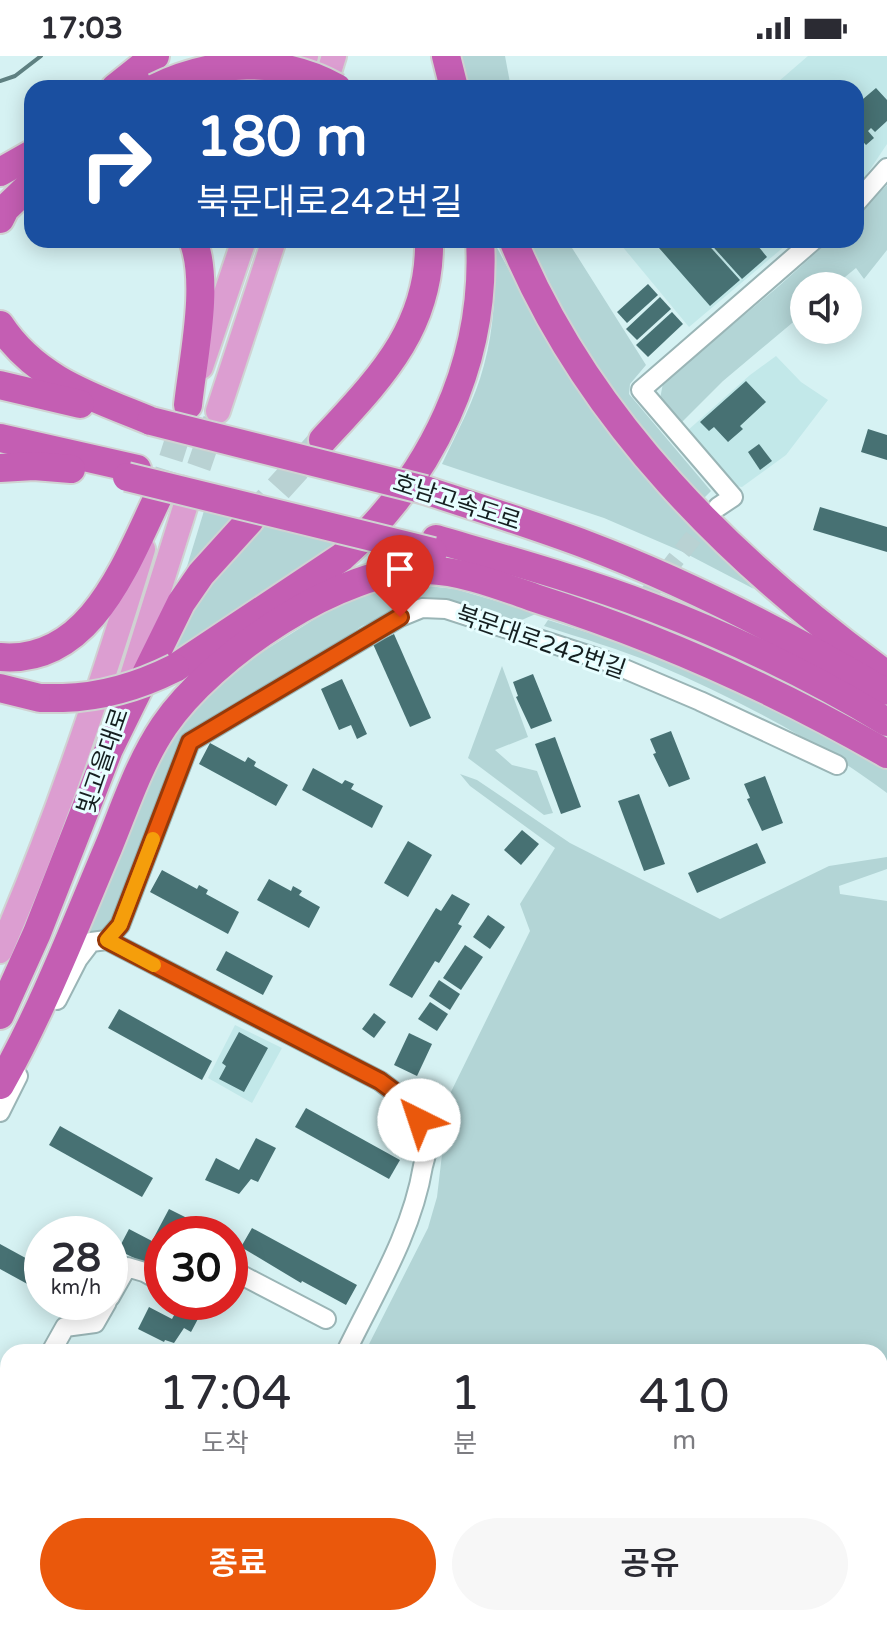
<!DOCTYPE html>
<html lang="ko">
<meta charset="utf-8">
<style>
body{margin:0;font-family:"Varela Round","Noto Sans KR",sans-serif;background:#f7f7f7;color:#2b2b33;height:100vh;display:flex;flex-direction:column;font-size:30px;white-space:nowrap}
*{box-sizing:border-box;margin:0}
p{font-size:26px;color:#7c7c81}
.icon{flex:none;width:44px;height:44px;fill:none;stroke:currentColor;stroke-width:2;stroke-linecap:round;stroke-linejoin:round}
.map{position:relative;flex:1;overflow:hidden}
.sheet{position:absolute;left:0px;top:1288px;width:888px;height:282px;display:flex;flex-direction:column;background:#fff;border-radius:24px 24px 0 0;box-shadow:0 4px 20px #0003}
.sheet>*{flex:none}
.guide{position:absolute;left:24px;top:24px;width:840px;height:168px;border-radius:24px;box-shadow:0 4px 20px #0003;background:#1a4fa0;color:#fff;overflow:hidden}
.tools{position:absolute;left:790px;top:216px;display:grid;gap:16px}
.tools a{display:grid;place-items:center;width:72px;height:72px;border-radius:50%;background:#fff;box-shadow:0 4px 20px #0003;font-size:40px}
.speed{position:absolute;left:24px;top:1160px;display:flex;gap:16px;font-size:40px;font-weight:700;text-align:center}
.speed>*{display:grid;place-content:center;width:104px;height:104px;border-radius:50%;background:#fff;box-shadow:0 4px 20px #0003;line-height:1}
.speed small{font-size:20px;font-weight:400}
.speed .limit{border:12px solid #d22;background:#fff;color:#111}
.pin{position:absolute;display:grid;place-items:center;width:68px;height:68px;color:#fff;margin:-82px -34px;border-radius:50% 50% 50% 0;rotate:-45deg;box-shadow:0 0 8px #0007}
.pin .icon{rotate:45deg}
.me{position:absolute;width:88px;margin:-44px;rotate:319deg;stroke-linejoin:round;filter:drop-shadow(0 0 6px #0008)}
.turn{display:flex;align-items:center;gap:28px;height:168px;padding:0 40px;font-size:36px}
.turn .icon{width:104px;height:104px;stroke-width:2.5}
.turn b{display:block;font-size:56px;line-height:68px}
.eta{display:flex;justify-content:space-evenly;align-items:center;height:136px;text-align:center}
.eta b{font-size:48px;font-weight:600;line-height:56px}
.primary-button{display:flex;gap:16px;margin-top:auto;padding:16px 40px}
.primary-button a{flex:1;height:92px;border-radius:48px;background:#ea580c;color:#fff;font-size:32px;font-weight:600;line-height:92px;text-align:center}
.primary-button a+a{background:#f7f7f7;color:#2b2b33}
.status{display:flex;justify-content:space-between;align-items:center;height:56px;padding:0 40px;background:#fff;direction:ltr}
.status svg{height:22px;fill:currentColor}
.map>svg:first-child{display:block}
</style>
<div class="status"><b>17:03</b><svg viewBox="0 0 49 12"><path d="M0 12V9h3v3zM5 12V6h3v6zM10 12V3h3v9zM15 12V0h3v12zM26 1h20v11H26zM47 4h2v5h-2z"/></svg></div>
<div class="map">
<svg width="887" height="1569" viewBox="0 0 887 1569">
<rect width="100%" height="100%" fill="#d6f2f3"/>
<g fill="#c2e8e9">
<polygon points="808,0 887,0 887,88 865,121 856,129 856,32 771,32"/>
<polygon points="617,184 792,184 689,271"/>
<polygon points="776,300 801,326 828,344 786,399 742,431 736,430 708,402 687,375 750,319"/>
<polygon points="235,969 282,992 252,1047 208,1022"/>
</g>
<g fill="#b3d5d6">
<polygon points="460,0 505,0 511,32 468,32"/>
<polygon points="887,129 887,194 864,223 856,212 834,230 804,230 804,257 723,325 682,366 660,343 663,327 779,230 830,184 856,184 856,161"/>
<polygon points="522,184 567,184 646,309 630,328 629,338 711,435 702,444 650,385 582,291"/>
<path d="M496,190L528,249L648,422L754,533L683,496L604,462L442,408C457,376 475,344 484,309C495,270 495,230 496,190Z"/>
<polygon points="207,445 246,455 185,517"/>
<path d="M258,468L339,488L177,599C172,563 235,496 258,468Z"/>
<polygon points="410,528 455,533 538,557 517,566 448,543 415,548 362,570 278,629 184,681 110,873 97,875 88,884 79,882 165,686 190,653 259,598 343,545 380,532"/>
<path d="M548,564L618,586L623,580L887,705V737C816,684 737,643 655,608C619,593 581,582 544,570Z"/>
<polygon points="502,610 528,681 495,694 512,709 537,715 553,757 544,759 468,702"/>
<polygon points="460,718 477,724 570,787 720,863 829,810 887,801 887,813 839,830 840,838 887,845 887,1479 880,1484 880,1296 365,1296 428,1172 437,1141 443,1090 439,1061 413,1024 447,1044 530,875 520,848 555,792 470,730"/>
<polygon points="390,1562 583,1562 580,1569 403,1569"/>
</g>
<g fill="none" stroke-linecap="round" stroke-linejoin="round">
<polyline stroke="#5e8081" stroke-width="4" points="0,25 15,20 41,0"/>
</g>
<g fill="#477173">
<polygon points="876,32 887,44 887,65 875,76 871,72 868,75 874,82 866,89 856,78 856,49"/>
<polygon points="652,184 704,184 740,224 710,250"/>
<polygon points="707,184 753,184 767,201 742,223"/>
<polygon points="648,228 658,239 627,267 617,256"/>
<polygon points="660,241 671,253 637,284 626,273"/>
<polygon points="672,256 683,268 648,301 636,289"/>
<polygon points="746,325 766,346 740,370 743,373 728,386 714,371 709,375 700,366"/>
<polygon points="868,373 887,379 887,404 861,396"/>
<polygon points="759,388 772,405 760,414 748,396"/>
<polygon points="820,451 887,471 887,496 813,474"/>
<polygon points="394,578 431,662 410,671 373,588"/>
<polygon points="533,618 552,665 531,673 516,641 518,640 513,626"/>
<polygon points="342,623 367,678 357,683 351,669 339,674 321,633"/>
<polygon points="671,675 690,723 669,731 653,698 656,697 650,683"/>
<polygon points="555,681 581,751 561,758 535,688"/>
<polygon points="210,687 245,706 248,701 256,706 254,710 288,729 276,750 199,708"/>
<polygon points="313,712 342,728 345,724 354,728 351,733 383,750 372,772 302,734"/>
<polygon points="765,720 783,767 762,775 747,743 750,742 744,728"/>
<polygon points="639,738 665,808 644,815 618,745"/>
<polygon points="522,774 539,788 521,809 504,794"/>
<polygon points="408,785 432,799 408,841 384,827"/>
<polygon points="757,787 766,807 697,837 688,817"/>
<polygon points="162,814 197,833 199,829 208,834 206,838 239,856 228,878 150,836"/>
<polygon points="269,823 291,835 293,830 302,835 299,839 320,851 309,872 257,844"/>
<polygon points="452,838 470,848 458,868 462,870 439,907 435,905 412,942 389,929 436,852 441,855"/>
<polygon points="488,859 505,871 490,893 473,881"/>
<polygon points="465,889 483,901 461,934 443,922"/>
<polygon points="226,895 273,920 263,939 216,914"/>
<polygon points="439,924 460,938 450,954 429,940"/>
<polygon points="430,946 448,958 437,975 418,963"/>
<polygon points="119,953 212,1005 202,1024 108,972"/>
<polygon points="374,957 386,966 374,982 362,973"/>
<polygon points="239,976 268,992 244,1036 219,1023 226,1010 222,1007"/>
<polygon points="409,977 432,988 417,1020 394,1009"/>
<polygon points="306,1052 400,1104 389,1123 295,1071"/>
<polygon points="60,1070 153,1122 142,1141 49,1089"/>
<polygon points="256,1082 276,1092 258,1126 251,1123 239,1138 205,1124 216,1102 239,1114"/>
<polygon points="169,1153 189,1163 181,1178 162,1178 162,1196 154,1208 145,1205 144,1207 118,1194 129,1173 152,1185"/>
<polygon points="252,1172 357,1229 346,1249 302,1225 301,1227 241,1191"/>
<polygon points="0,1188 42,1211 42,1236 0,1213"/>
<polygon points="181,1246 207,1246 191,1276 184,1272 174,1287 165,1284 164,1286 138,1273 149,1251 172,1263"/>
<polygon points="0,1332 8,1337 8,1352 4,1360 0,1358"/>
<polygon points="0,1394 8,1399 8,1419 0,1433"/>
<polygon points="0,1529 8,1534 8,1558 0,1554"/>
<polygon points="887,1543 887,1569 877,1569 862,1562 880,1562 880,1548 884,1550"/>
<polygon points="67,1562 117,1562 114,1569 63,1569"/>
<polygon points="145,1562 186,1562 182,1569 141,1569"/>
<polygon points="284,1562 307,1562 320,1569 280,1569"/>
<polygon points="640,1562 667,1562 681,1569 643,1569 638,1566"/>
<polygon points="743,1562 760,1562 772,1568 775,1562 801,1562 797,1569 739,1569"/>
</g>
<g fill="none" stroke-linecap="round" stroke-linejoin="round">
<polyline stroke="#b9d2d3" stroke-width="18" stroke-dasharray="18 9" stroke-linecap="butt" points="615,580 711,459"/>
<g stroke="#b9d2d3" stroke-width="24" stroke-dasharray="24 12" stroke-linecap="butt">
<polyline points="160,437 186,355"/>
<polyline points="187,445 215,364"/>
</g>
<polyline stroke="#b9d2d3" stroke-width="28" stroke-dasharray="28 14" stroke-linecap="butt" points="250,464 320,387"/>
<defs>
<g id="minor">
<polyline points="856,147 887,112"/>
<polyline points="718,451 733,441 641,334 814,184"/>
<polyline points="107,884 120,869 190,686 400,561 422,552 446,553 606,605 700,645 837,709"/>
<path d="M57,944L78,903L91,886L107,884L380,1025C402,1041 422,1058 427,1086C428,1094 425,1103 423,1110C412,1177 375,1236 346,1296"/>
<polyline points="0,1056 18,1020"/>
<polyline points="230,1213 326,1263"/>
<polyline points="110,1241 127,1211 144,1216 162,1226"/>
<polyline points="51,1296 65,1271 95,1267 107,1246"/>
<polyline points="346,1562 360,1569"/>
<polyline points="123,1569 127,1562"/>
<polyline points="207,1569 211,1562"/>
<polyline points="274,1569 278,1562"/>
<polyline points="628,1569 632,1562"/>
<polyline points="711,1569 714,1562"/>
</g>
<g id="major">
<polyline points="295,32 306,0"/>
<polyline points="324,32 334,0"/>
<polyline points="201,311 244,184"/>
<polyline points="218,355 274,184"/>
<polyline points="128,633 187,445"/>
<path d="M0,895C57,764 102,629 143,493"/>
</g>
<g id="highway">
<polyline points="446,0 454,32"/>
<polyline points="115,32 155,0"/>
<polyline points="0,116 32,98"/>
<polyline points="0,163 5,153 32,127"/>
<path d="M513,184C587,364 732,506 887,619"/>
<path d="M0,269C36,324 93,341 151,365"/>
<polyline points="0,329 80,348"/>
<path d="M188,349C193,302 210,227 193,184"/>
<polyline points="0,382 137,413"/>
<path d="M323,384C379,323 431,272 429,184"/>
<polyline points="0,412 34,410 71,413"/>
<path d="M425,434C479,452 534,469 587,489C690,528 788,579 883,635"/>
<path d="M436,483C508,504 581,524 651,551C732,582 813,621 887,666"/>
<path d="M0,601C92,609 127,504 160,437"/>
<path d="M175,612L342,501C432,421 487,306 480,184"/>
<polyline points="0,632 40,642 63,642"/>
<polyline points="0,959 37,877 109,693 181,547 201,518 250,464"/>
<path d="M0,1029C43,953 74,872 108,792C125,751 139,707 164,670C211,601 341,510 427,514C464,515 503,531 538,543C660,582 776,634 887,698"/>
</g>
</defs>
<use href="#minor" stroke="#9ab5b6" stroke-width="22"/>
<use href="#major" stroke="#d0d2d2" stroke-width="28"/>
<use href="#highway" stroke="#d0d2d2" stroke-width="32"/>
<use href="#minor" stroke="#fff" stroke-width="18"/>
<use href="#major" stroke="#dc9ed1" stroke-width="24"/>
<use href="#highway" stroke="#c45eb3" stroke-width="28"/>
<defs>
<g id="highway-bridge">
<path d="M155,32C212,4 281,0 337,32"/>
<polyline points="151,365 425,434"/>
<polyline points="127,421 433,496"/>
<path d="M63,642C104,641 139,630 175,612"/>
</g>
</defs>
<use href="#highway-bridge" stroke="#d0d2d2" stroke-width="32" stroke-linecap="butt"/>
<use href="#highway-bridge" stroke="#c45eb3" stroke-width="28"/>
</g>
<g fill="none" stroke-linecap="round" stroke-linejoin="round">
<defs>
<polyline id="route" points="400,561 190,686 120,869 107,884 380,1025 403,1042 419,1064"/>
</defs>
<use href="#route" stroke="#983908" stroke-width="20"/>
<use href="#route" stroke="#ea580c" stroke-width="14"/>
<polyline stroke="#f59e0b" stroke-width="14" points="153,783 120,869 107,884 154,909"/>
</g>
<g text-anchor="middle" stroke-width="6" stroke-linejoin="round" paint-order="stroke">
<g font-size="24" fill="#151f20" stroke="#e7feff">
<text transform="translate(457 446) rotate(18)" y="8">호남고속도로</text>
<text transform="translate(541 586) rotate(19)" y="8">북문대로242번길</text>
<text transform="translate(103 705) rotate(-71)" y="8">빛고을대로</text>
</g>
</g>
</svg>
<div class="tools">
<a><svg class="icon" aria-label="sound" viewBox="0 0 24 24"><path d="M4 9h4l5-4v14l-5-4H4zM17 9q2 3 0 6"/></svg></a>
</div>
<div class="speed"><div>28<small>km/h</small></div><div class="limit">30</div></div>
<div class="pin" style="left:400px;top:561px;background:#d93025"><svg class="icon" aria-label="arrive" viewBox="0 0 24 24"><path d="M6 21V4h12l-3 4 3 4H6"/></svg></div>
<svg class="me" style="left:419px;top:1064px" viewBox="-20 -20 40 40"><circle r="19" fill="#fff"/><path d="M0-13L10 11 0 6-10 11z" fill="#ea580c"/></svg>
<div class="guide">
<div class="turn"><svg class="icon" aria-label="right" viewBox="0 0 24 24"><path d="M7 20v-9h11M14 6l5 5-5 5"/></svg><div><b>180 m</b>북문대로242번길</div></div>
</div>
<section class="sheet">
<div class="eta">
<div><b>17:04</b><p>도착</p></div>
<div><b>1</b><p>분</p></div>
<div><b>410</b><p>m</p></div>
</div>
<div class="primary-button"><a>종료</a><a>공유</a></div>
</section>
</div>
